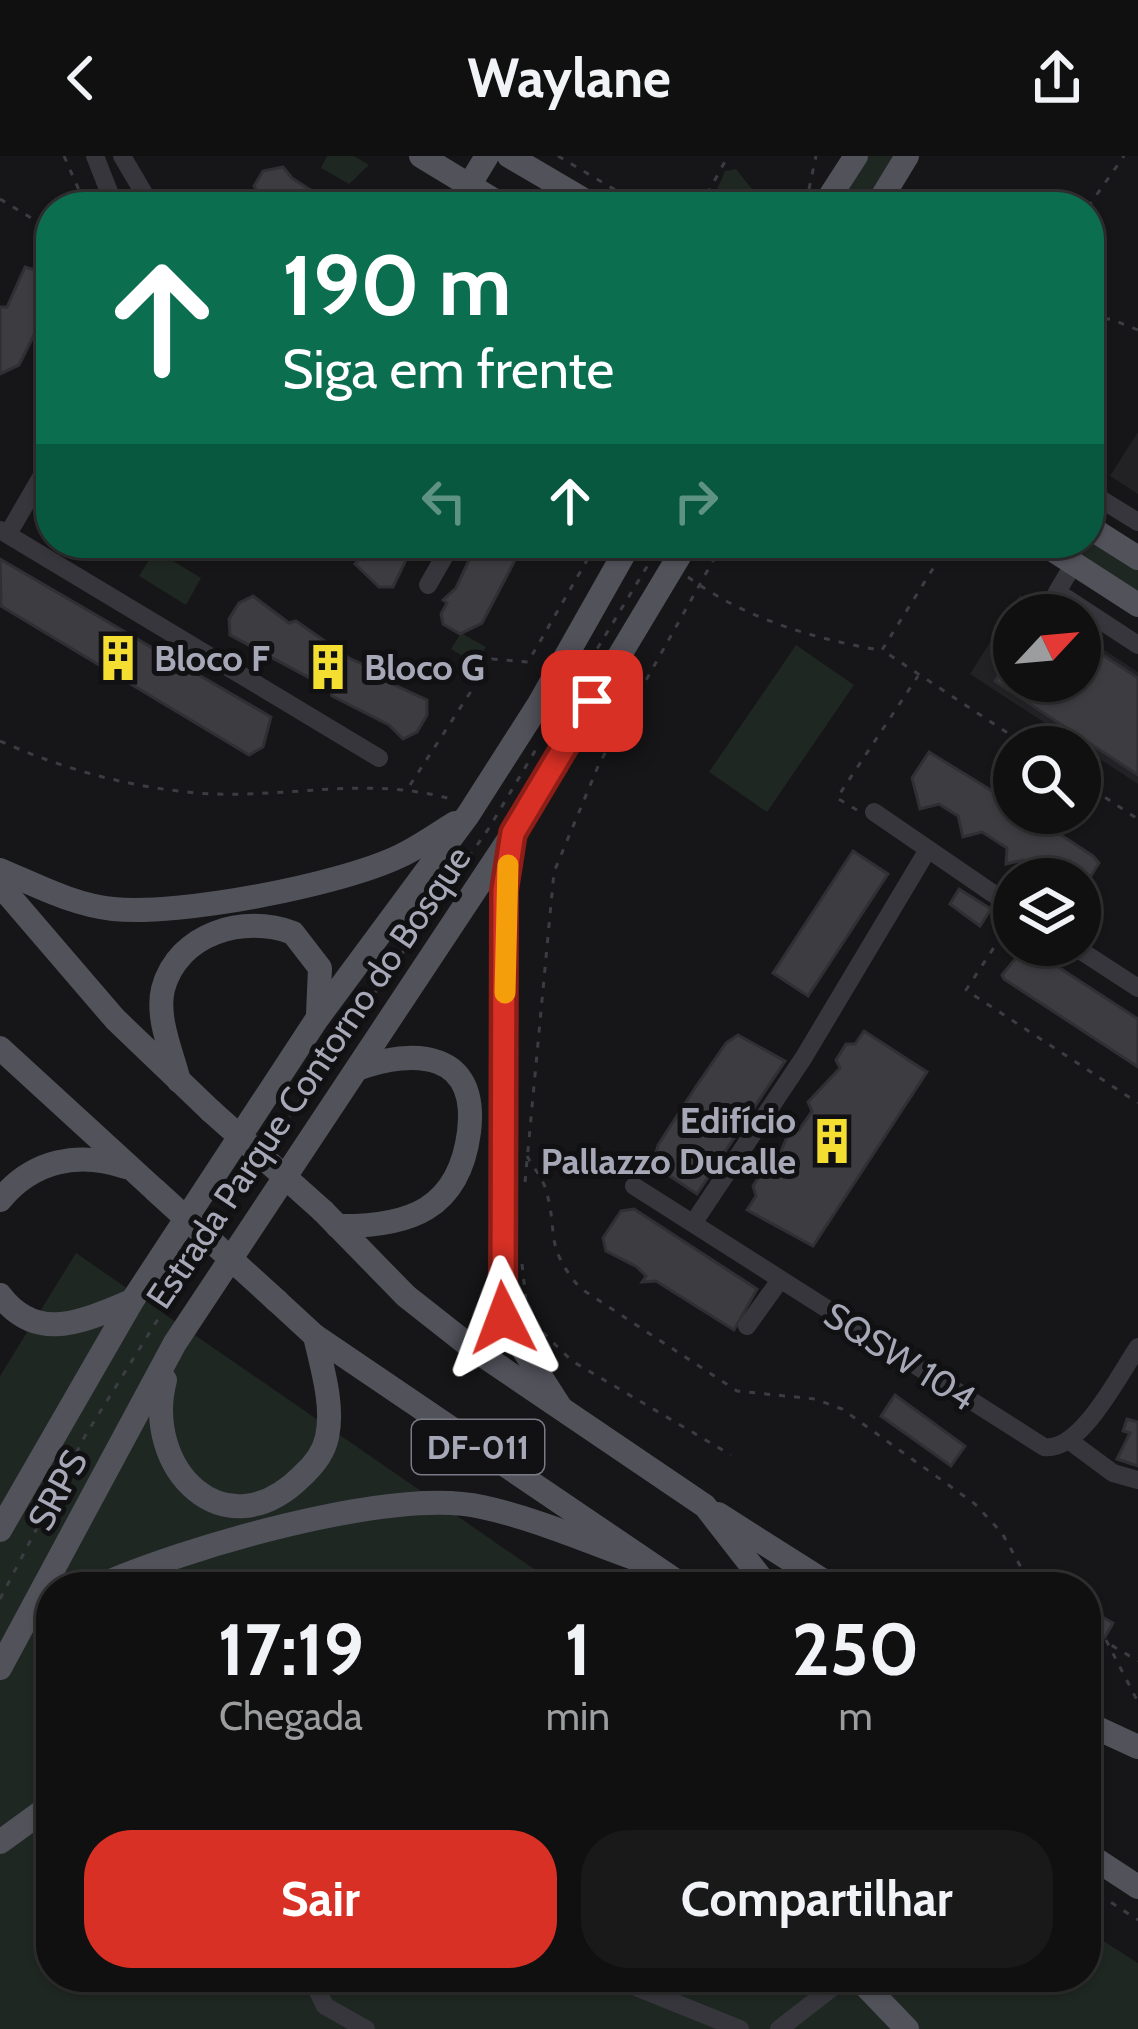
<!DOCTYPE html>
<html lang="pt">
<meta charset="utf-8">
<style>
body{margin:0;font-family:Cabin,sans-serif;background:#19191a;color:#f1f3f6;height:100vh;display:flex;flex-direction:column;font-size:45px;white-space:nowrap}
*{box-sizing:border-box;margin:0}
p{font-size:39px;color:#9c9d9f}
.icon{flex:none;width:66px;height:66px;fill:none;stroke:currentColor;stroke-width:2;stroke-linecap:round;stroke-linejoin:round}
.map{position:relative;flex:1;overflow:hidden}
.details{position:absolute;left:36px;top:1416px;width:1065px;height:420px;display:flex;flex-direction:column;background:#101011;border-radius:48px;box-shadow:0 3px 9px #0004,0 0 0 3px #303031}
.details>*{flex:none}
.guide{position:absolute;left:36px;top:36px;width:1068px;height:366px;border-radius:48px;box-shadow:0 3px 9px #0004,0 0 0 3px #303031;background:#0b6e4f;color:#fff;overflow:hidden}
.needle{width:78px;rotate:64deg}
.tools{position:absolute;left:993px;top:438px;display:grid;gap:24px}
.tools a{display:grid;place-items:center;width:108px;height:108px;border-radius:50%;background:#101011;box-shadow:0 3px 9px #0004,0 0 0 3px #303031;font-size:60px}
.pin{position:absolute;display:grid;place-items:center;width:102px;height:102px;color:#fff;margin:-51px;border-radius:24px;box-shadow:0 6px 18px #0006}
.me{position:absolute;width:132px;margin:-66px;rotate:357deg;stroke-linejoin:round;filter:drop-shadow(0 0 9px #0008)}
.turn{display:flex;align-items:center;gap:42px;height:252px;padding:0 48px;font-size:54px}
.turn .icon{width:156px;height:156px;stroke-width:2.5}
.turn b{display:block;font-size:84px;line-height:102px}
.lanes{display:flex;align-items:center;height:114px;padding:0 48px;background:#0003;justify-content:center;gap:60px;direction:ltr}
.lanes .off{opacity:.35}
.eta{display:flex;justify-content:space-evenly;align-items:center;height:204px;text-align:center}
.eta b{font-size:72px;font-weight:700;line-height:84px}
.button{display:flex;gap:24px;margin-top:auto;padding:24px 48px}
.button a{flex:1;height:138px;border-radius:48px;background:#d93025;color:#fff;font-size:48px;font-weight:700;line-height:138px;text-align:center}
.button a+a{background:#19191a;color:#f1f3f6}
header{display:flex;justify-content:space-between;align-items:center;height:156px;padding:0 48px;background:#101011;font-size:54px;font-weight:700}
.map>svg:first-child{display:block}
</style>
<header><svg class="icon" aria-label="back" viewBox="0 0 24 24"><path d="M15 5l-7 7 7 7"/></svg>Waylane<svg class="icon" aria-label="share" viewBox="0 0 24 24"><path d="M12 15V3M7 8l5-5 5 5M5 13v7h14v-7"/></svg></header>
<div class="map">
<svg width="1138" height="1873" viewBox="0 0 1138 1873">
<rect width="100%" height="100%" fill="#161517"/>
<g fill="#222124">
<polygon points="1138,276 1138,338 1110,320"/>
<polygon points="1020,439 1051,459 1014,459 1014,525 1080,525 1080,478 1138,516 1138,628 970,518"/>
</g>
<g fill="#1f2722">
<polygon points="327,0 354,0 369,9 349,28 321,12"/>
<polygon points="866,0 895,0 864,51 835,51"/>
<polygon points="736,13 752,33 738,51 712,45 725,15"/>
<polygon points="1089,379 1138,411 1138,437 1062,387 1089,387"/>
<polygon points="155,394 201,422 186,449 139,420"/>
<polygon points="461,477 486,491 476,508 451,493"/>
<polygon points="796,489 854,529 767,656 709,616"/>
<polygon points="76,1097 560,1431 51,1431 51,1821 1086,1821 1086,1774 1138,1807 1138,1873 0,1873 0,1220"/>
</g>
<g fill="#3d3c41" stroke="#302f33" stroke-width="3">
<polygon points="283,11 292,22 337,51 259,51 262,45 254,30 263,15"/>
<polygon points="25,111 51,119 51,145 19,209 0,218 0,151 7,151"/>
<polygon points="239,387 276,387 266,403"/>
<polygon points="373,387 414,387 393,431 379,431 355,408"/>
<polygon points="477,387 524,387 482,467 460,478 443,468 441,458 447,447 443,444 456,432"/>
<polygon points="0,403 271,561 263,591 249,599 1,450"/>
<polygon points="253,440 289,467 296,465 349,502 384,518 386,525 427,544 427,559 417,576 403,583 389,569 332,540 330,533 230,479 229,463 239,447"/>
<polygon points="1080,484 1138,522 1138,619 995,525 1014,497 1014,525 1080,525"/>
<polygon points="929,596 1007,644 1014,657 1027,657 1093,700 1099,707 1089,723 1054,723 1024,704 1006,708 1007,692 982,676 963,681 958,660 939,648 920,653 912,622"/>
<polygon points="853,695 888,718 808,840 773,817"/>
<polygon points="959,733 991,753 980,770 950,748"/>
<polygon points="1026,790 1138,863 1138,911 1004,823 1002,819"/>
<polygon points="864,875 927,916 813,1090 747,1054 756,1040 753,1030 762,1016 772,1016 790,974 799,974 812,955 808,946 840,912 836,904 846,888 855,888"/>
<polygon points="738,879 785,905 697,1038 653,1009 658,989 697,929 726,887"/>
<polygon points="634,1053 757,1133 734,1174 656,1125 642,1126 646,1120 637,1111 606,1095 603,1082 621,1055"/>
<polygon points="895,1239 965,1290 951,1310 881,1260"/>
<polygon points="1127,1263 1138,1266 1138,1310 1117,1303 1130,1277 1123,1275"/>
<polygon points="1097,1458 1113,1467 1105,1481 1089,1473"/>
</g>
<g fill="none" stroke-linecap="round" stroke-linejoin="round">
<g stroke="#3c3c43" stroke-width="3" stroke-dasharray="6 9" stroke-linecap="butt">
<polyline points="64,0 86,50"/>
<polyline points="558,0 644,51"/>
<polyline points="809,33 816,0"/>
<polyline points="169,40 216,42 218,51"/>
<polyline points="0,43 51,74"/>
<polyline points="700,51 728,0"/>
<polyline points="1088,51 1124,0"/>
<polyline points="1089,163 1111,163 1138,174"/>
<polyline points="949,387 882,494 1029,591"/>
<path d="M688,421C744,462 811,482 879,494"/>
<polyline points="574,531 654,399"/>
<path d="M0,585C63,613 128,631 197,637C284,644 368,618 454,644"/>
<polyline points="1080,625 1138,663"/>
<polyline points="410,629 492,503 528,506 597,387"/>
<polyline points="857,654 837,642 918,520"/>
<polyline points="1010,767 966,834 1138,947"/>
<polyline points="272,985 489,672 538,590"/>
<path d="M527,1000C533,1011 543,1023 546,1034C559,1079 543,1088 580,1132L737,1235L815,1243L842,1253L975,1348L1002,1377L1032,1431"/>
<polyline points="525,1026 554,716 599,608 723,387"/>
<polyline points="220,1065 251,1018"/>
<polyline points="522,1108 528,1162 572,1205 731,1299"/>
<polyline points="0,1443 85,1280 198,1099"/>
<polyline points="1086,1474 1138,1505"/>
<polyline points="1106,1484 1138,1546"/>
<polyline points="1086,1730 1138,1764"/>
</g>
<g stroke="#36363c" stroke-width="18">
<polyline points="95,0 115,51"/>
<polyline points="122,0 152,51"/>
<polyline points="1089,336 1138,366"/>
<polyline points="0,374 379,602"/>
<polyline points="8,378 51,304"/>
<polyline points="1073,409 1057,436 1138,489"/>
<polyline points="428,429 452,387"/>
<polyline points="874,656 1014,752"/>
<polyline points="1072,789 1138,832"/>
<path d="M634,1030L1044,1291C1080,1297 1119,1219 1138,1191"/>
<polyline points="694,1066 804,901 927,695"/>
<polyline points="747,1170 780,1124"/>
<polyline points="1071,1286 1113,1317 1138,1324"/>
<polyline points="311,1821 325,1850 366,1873"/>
<polyline points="611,1821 740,1873"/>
<polyline points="779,1873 846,1821"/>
</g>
<g stroke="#52525b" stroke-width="24">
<polyline points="421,0 505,51"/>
<polyline points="509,0 596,51"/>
<polyline points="470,28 487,0"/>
<polyline points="823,51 856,0"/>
<polyline points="876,51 907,0"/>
<polyline points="1089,371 1138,402"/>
<polyline points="1042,387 1138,449"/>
<polyline points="512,685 504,734 506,932 500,1127 503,1162 559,1249"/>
<path d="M0,714C36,729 73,749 113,753C179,760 340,729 400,700C419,691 437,678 455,667"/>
<polyline points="0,729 115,863 211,955"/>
<polyline points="0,892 155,1034"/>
<path d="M179,925C172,897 156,862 163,833C178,777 244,758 293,777L320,812L318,859"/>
<path d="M0,1044C33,1004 78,995 126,1011"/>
<polyline points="323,1055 406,1140 472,1192 705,1350 768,1431"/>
<path d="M337,1070C409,1071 459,1054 469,976C479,895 415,892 357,913"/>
<path d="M0,1139C38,1189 84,1164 132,1145"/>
<polyline points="277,1145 315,1180 685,1431"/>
<path d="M165,1224C142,1313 225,1397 302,1320C313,1310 324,1296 327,1281C334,1249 322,1212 315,1180"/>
<polyline points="718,1358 833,1431"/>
<polyline points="0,1374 132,1145 317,863 468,659 539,548 630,387"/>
<path d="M97,1431C181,1393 393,1330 482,1351C538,1363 593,1388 648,1407"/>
<polyline points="0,1512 175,1187 513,677 687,387"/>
<polyline points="1086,1567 1138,1591"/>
<polyline points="0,1686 51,1649"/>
<polyline points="1086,1697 1138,1731"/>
<polyline points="857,1821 907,1873"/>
</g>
<g stroke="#52525b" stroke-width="24">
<polyline points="211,955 323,1055"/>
<polyline points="155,1034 277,1145"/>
</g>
</g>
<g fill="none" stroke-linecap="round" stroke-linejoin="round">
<defs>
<polyline id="route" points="503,1162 504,734 513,677 592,545"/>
</defs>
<use href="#route" stroke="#8d1f18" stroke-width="30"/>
<use href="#route" stroke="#d93025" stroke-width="21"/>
<polyline stroke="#f59e0b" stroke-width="21" points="505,837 508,709"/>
</g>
<defs>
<symbol id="building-bare" viewBox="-9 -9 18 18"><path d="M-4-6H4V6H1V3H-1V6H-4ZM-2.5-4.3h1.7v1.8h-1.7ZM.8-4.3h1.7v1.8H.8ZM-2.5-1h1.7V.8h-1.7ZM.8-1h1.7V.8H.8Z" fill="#f4de31" stroke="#111012" stroke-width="2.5" paint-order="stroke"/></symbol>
</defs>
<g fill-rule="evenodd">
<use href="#building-bare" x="85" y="469" width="66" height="66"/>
<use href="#building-bare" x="295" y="478" width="66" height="66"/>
<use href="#building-bare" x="799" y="952" width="66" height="66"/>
</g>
<g text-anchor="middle" stroke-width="10" stroke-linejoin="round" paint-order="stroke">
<rect fill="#111012" stroke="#7a7a86" stroke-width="3" x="412" y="1264" width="132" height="54" rx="9"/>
<g font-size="33" font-weight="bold" fill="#a7a8b7">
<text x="478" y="1303">DF-011</text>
</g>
<g font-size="36" font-weight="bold" fill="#a7a8b7" stroke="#111012" text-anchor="start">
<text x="154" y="515">Bloco F</text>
<text x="364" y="524">Bloco G</text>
<text x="796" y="977" text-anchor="end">Edifício<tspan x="796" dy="41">Pallazzo Ducalle</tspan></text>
</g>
<g font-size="36" fill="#a7a8b7" stroke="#111012">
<text transform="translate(308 921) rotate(-56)" y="13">Estrada Parque Contorno do Bosque</text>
<text transform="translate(900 1200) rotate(32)" y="13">SQSW 104</text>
<text transform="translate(57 1334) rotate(-62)" y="13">SRPS</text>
</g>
</g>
</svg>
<div class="tools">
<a><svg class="needle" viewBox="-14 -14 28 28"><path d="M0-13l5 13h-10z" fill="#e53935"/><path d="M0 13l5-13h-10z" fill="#9c9d9f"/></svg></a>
<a><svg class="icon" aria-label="search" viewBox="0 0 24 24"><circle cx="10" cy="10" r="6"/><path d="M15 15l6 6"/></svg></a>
<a><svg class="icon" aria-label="layers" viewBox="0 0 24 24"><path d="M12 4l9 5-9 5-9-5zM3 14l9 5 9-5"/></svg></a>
</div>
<div class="pin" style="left:592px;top:545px;background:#d93025"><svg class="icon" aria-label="arrive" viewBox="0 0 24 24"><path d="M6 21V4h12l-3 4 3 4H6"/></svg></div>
<svg class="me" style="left:503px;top:1162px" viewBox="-20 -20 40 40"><path d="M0-17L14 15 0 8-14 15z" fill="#d93025" stroke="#fff" stroke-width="4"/></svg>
<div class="guide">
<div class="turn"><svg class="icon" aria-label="ahead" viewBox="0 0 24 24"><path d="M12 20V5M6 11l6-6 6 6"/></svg><div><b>190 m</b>Siga em frente</div></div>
<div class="lanes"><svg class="icon off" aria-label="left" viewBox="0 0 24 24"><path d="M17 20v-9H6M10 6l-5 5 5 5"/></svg><svg class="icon" aria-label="ahead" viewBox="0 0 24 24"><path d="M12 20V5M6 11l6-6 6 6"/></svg><svg class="icon off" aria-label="right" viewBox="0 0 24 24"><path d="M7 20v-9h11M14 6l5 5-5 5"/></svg></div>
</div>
<section class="details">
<div class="eta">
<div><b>17:19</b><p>Chegada</p></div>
<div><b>1</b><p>min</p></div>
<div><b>250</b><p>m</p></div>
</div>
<div class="button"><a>Sair</a><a>Compartilhar</a></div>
</section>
</div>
